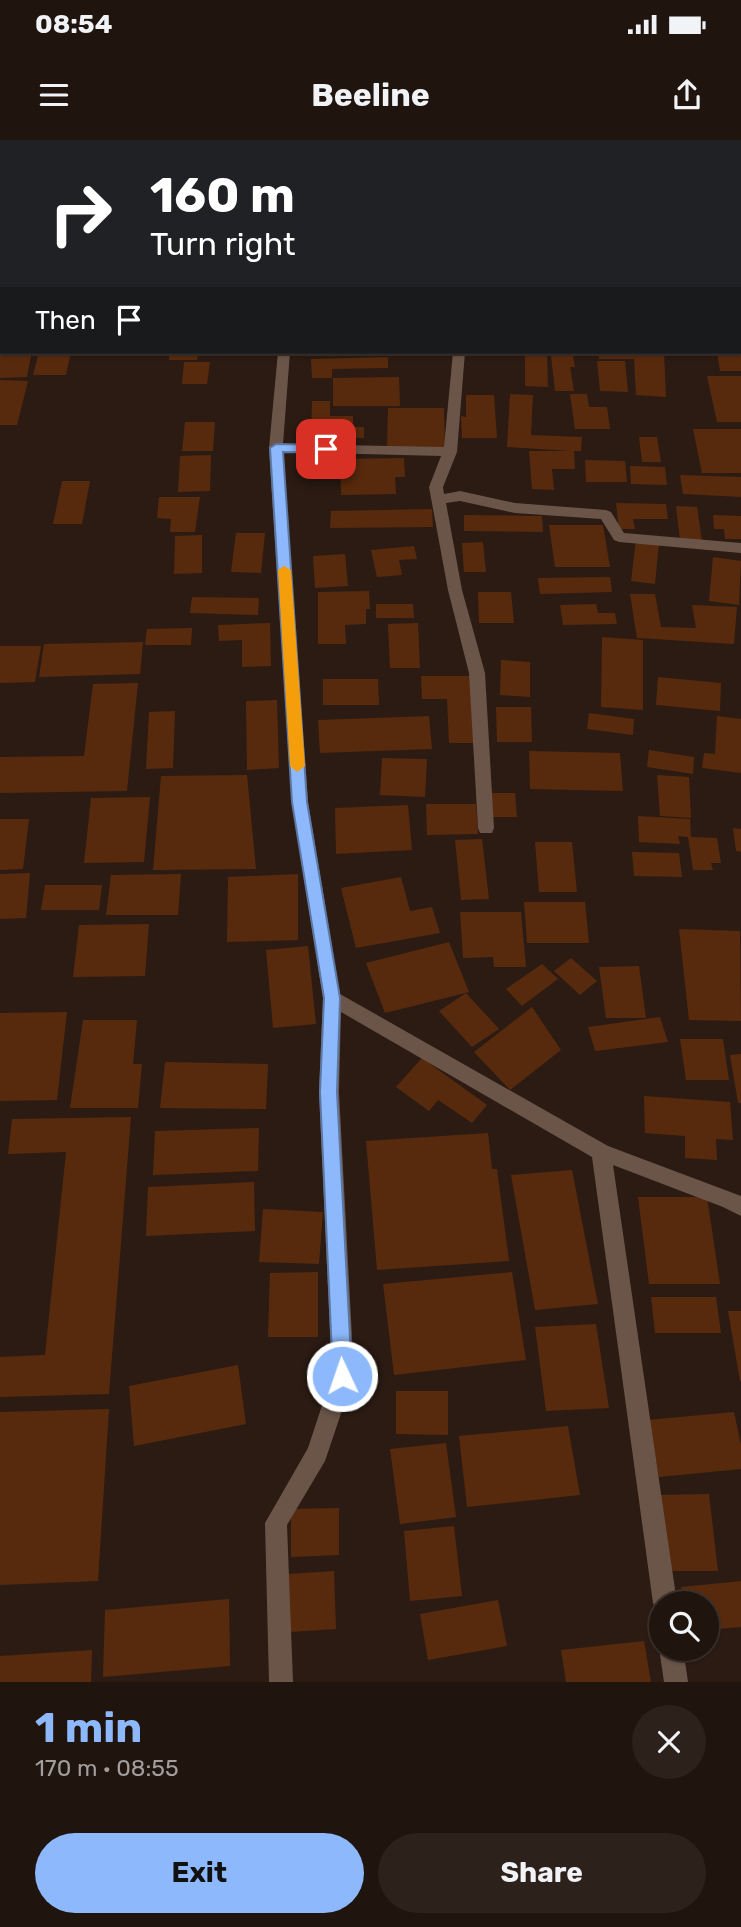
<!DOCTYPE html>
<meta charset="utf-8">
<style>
body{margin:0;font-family:Rubik,sans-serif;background:#2d211c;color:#f1f3f6;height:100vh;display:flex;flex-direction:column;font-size:26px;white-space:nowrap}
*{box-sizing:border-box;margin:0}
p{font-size:23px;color:#a29e9e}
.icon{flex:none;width:38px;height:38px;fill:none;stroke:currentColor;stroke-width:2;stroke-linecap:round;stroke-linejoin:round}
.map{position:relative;height:1542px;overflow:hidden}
.drawer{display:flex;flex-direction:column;background:#20140e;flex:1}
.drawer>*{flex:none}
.top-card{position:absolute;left:0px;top:0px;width:742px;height:214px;box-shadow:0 2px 5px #0004,0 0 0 2px #3d332e;background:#202124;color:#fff;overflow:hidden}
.controls{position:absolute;left:649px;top:1451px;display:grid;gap:14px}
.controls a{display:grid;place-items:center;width:70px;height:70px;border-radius:50%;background:#20140e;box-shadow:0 2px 5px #0004,0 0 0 2px #3d332e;font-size:35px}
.pin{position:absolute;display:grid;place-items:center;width:60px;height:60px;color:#fff;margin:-30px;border-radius:14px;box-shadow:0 4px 10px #0006}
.me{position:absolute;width:77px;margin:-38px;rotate:357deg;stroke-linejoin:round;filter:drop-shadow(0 0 5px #0008)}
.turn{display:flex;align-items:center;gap:24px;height:147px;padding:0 35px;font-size:32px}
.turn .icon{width:91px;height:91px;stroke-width:2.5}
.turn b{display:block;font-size:49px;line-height:60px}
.then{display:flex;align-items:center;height:66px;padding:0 35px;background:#0003;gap:14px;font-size:26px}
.round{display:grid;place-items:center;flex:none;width:74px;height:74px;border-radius:37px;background:#2d211c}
.headline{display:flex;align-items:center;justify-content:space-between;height:119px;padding:0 35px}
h1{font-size:42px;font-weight:700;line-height:52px;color:#8db9fc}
.button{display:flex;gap:14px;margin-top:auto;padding:14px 35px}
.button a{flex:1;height:80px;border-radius:42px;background:#8db9fc;color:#111;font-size:28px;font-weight:700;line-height:80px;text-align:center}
.button a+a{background:#2d211c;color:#f1f3f6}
.status{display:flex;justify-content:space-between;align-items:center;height:49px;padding:0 35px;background:#20140e;direction:ltr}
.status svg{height:19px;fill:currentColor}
header{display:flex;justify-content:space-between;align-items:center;height:91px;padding:0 35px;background:#20140e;font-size:32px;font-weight:700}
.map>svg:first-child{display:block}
</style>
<div class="status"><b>08:54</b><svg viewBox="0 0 49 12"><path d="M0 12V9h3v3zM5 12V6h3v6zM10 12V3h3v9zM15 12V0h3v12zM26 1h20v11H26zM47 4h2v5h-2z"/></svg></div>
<header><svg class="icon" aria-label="menu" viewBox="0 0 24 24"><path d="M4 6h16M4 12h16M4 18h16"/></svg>Beeline<svg class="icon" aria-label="share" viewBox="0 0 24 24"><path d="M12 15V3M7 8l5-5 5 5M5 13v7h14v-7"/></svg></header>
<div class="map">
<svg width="741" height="1542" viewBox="0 0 741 1542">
<rect width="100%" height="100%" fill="#2b1b13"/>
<g fill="#582a0d">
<polygon points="39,212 71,212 66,235 33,235"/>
<polygon points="170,212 198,212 197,220 169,220"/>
<polygon points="614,212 664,212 666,257 636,255 634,219 599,219 598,213"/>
<polygon points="717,212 741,212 741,231 720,231"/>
<polygon points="525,213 547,214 548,247 525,246"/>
<polygon points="0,216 31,216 27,237 0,238"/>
<polygon points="551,216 573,216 575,227 570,227 574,251 555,251"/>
<polygon points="388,217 388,228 332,229 332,238 312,238 311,219"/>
<polygon points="597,221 625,221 628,252 600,251"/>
<polygon points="184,222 210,222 207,244 182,244"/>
<polygon points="707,236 741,236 741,282 717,282"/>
<polygon points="399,237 400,266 333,266 333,238"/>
<polygon points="0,240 28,241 17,285 0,285"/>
<polygon points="510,254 533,255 531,295 582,297 581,311 574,311 575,329 552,329 554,350 532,349 529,311 571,311 507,307"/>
<polygon points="570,254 587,254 589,267 607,267 610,289 575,289"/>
<polygon points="466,255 494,255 497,298 462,298 461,276 466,277"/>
<polygon points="312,261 330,261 330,276 353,276 353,287 364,287 364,298 311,299"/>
<polygon points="388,268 444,268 445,309 387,309"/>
<polygon points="185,282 215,282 213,311 182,311"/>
<polygon points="693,289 741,289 741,333 702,333"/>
<polygon points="639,297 657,297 661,322 642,322"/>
<polygon points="211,315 210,351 178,352 180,316"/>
<polygon points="404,318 405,337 395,337 396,354 341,355 340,319"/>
<polygon points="585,320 625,321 627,342 586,342"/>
<polygon points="630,326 665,327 667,345 631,344"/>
<polygon points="680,335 741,337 741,357 683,354"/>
<polygon points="62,341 90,341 82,384 53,384"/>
<polygon points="159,357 200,357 195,392 170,392 171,379 157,378"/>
<polygon points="616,363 666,364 668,379 633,379 635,389 619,389"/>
<polygon points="676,366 697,367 702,401 680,400"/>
<polygon points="432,369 433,387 330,388 331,371"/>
<polygon points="464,375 542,376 543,392 464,391"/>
<polygon points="713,375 741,376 741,399 725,399 724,389 714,389"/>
<polygon points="549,385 603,385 610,427 555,427"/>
<polygon points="236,393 265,393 261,433 231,432"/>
<polygon points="202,395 202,433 174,434 175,396"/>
<polygon points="636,400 659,403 655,444 631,441"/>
<polygon points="483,402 486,432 464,432 462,403"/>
<polygon points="414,406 417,419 399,420 402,435 377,437 371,410"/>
<polygon points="345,414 348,446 315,448 313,416"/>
<polygon points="713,417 741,421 739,465 709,461"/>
<polygon points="610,437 612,452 540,454 538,438"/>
<polygon points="369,451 370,469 366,469 366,484 345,485 346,504 318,504 318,452"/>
<polygon points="478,452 511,452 514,483 479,483"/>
<polygon points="630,454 655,454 661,487 696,488 692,465 737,467 734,504 637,498"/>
<polygon points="192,457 259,458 258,475 190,473"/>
<polygon points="376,464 413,464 414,478 376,478"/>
<polygon points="596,464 598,473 615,473 617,484 563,485 560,465"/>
<polygon points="270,483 271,526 242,527 242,500 219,501 218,485"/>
<polygon points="418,483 420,528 390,528 388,484"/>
<polygon points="192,488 191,505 145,505 147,489"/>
<polygon points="602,497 643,500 643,570 601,567"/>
<polygon points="143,502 140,534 39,537 44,504"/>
<polygon points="0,506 41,506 35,542 0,543"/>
<polygon points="501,520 530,522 530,557 500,555"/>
<polygon points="421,536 472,536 475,603 449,603 447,559 422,559"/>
<polygon points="658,537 721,543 720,571 656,565"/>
<polygon points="323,539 378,539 379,565 323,565"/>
<polygon points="138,543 127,651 0,653 0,617 84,616 93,544"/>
<polygon points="277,560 279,628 247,630 246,561"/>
<polygon points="496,567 531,567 532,602 497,602"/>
<polygon points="175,571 173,628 146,629 149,572"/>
<polygon points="589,573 634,579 633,595 587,589"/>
<polygon points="429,576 432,609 320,613 318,580"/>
<polygon points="717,576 741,579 741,633 702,628 704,613 715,614"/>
<polygon points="649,610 694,617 693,634 647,627"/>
<polygon points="529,611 620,613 623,651 530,649"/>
<polygon points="382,618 427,619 425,657 380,655"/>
<polygon points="247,635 256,729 153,730 161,636"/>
<polygon points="657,635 689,637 691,678 660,676"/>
<polygon points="491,653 515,653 517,677 493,677"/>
<polygon points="150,657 144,722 84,723 91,658"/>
<polygon points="426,664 476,664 478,694 427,695"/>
<polygon points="408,665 412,710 336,714 335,668"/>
<polygon points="638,676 690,679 691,697 717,698 721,723 711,723 713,730 693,730 688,697 678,696 680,704 639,702"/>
<polygon points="0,679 29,679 23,729 0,730"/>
<polygon points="733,688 741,689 741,712 736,711"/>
<polygon points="482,699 489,759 461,760 455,700"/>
<polygon points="535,702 572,702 577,752 539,752"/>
<polygon points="632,712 679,713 682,737 634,736"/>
<polygon points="30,733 26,778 0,779 0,734"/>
<polygon points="181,734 178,775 106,775 111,735"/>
<polygon points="298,734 298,800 227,802 228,737"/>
<polygon points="401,737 410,771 432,767 440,793 356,808 341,748"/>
<polygon points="45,745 102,745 99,770 41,770"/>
<polygon points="524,762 585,762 589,803 527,803"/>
<polygon points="460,772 521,772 526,827 494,827 493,817 463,818"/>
<polygon points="149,784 145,836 73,837 79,785"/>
<polygon points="679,789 740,791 741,881 689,880"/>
<polygon points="449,802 469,852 385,873 366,823"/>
<polygon points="308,806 316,884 273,888 266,810"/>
<polygon points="571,818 597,841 580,855 554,831"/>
<polygon points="542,824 558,839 522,866 506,849"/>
<polygon points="639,826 646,878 606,878 599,827"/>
<polygon points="466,853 499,889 472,907 439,871"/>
<polygon points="532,867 561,910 510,950 474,912"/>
<polygon points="67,872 57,960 0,961 0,873"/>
<polygon points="660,877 668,902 595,911 588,887"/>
<polygon points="83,880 137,880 133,924 142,924 138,968 70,968"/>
<polygon points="680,899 723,899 729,940 686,940"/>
<polygon points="741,914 741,963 738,963 730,915"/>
<polygon points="422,918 487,965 472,983 438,960 429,971 396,947"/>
<polygon points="165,922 268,924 266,969 160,968"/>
<polygon points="644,956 730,962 733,1000 716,999 717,1020 685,1018 685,996 645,993"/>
<polygon points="131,977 109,1254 0,1257 0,1217 45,1215 66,1012 8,1014 12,979"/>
<polygon points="259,988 258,1031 153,1035 155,991"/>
<polygon points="488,993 492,1029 497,1029 509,1121 377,1130 366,1001"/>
<polygon points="572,1030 598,1164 535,1170 511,1035"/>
<polygon points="254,1042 255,1091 146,1096 148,1047"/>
<polygon points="638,1057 707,1057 720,1144 649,1144"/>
<polygon points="263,1069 323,1072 319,1124 259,1122"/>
<polygon points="318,1132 318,1197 268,1197 270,1133"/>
<polygon points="512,1132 526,1220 394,1235 383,1144"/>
<polygon points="651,1157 716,1157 721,1193 655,1193"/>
<polygon points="728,1171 741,1171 741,1241 740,1241"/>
<polygon points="596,1184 609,1268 546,1271 535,1187"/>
<polygon points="238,1225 246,1284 134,1306 129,1246"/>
<polygon points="396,1251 448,1251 448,1295 396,1294"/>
<polygon points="109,1269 98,1441 0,1445 0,1272"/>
<polygon points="734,1272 741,1305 741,1329 659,1337 648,1280"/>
<polygon points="568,1286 580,1355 467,1367 459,1296"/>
<polygon points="446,1303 456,1377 400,1384 390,1309"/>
<polygon points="709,1354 718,1431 664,1431 655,1355"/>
<polygon points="339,1368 339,1415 291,1417 291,1369"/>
<polygon points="454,1386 462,1456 410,1461 404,1391"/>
<polygon points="334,1431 336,1489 290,1492 288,1434"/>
<polygon points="741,1441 741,1487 707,1490 707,1463 684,1463 681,1447"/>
<polygon points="229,1459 230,1526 103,1537 105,1470"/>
<polygon points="498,1460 507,1506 428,1520 420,1474"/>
<polygon points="644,1501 651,1542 566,1542 561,1510"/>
<polygon points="92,1510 91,1542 0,1542 0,1516"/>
</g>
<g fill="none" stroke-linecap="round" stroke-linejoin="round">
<g fill="#6b5549" fill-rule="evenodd">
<rect x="296" y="0" width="12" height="2"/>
<rect x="606" y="0" width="12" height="2"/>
<polygon points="278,212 290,212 283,304 444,307 453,212 465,212 457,312 443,347 444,354 460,351 515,363 606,370 611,372 624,393 741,403 741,413 619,402 614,400 601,379 515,373 460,361 446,363 462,450 485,533 494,688 492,693 480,693 478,688 469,533 448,450 429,347 441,316 283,312 308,662 340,854 608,1006 741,1056 741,1076 723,1067 613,1025 677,1463 662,1463 662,1473 657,1471 653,1463 592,1017 341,872 339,952 354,1235 325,1321 287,1385 293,1542 269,1542 265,1383 308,1308 332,1235 319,952 323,858 292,662 269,308"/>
<polygon points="662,1502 662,1508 683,1508 688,1542 664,1542 659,1508"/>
</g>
</g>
<polygon fill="#8db9fc" stroke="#5c78a4" stroke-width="2" points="276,304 326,305 332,309 326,313 283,312 307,662 340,858 337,952 352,1236 349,1242 342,1245 336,1242 333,1236 320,952 324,858 292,662 270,308"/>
<polygon fill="#f59e0b" points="284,426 291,430 305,626 297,632 290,626 278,430"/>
</svg>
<div class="controls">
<a><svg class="icon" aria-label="search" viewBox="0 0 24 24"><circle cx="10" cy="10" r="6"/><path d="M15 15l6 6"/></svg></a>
</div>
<div class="pin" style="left:326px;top:309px;background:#d93025"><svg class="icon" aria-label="arrive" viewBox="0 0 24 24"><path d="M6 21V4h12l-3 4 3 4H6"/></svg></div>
<svg class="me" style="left:342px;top:1236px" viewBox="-20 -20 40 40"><circle r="17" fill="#8db9fc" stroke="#fff" stroke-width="3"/><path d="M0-11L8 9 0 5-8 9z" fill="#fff"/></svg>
<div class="top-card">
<div class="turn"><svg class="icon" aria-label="right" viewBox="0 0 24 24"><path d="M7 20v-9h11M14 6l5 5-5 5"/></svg><div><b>160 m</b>Turn right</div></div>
<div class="then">Then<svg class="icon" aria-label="arrive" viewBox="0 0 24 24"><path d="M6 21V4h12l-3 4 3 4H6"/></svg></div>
</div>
</div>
<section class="drawer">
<div class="headline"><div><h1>1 min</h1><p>170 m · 08:55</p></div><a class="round"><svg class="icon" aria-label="close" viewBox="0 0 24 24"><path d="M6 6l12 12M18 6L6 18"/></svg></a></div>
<div class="button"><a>Exit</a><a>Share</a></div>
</section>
